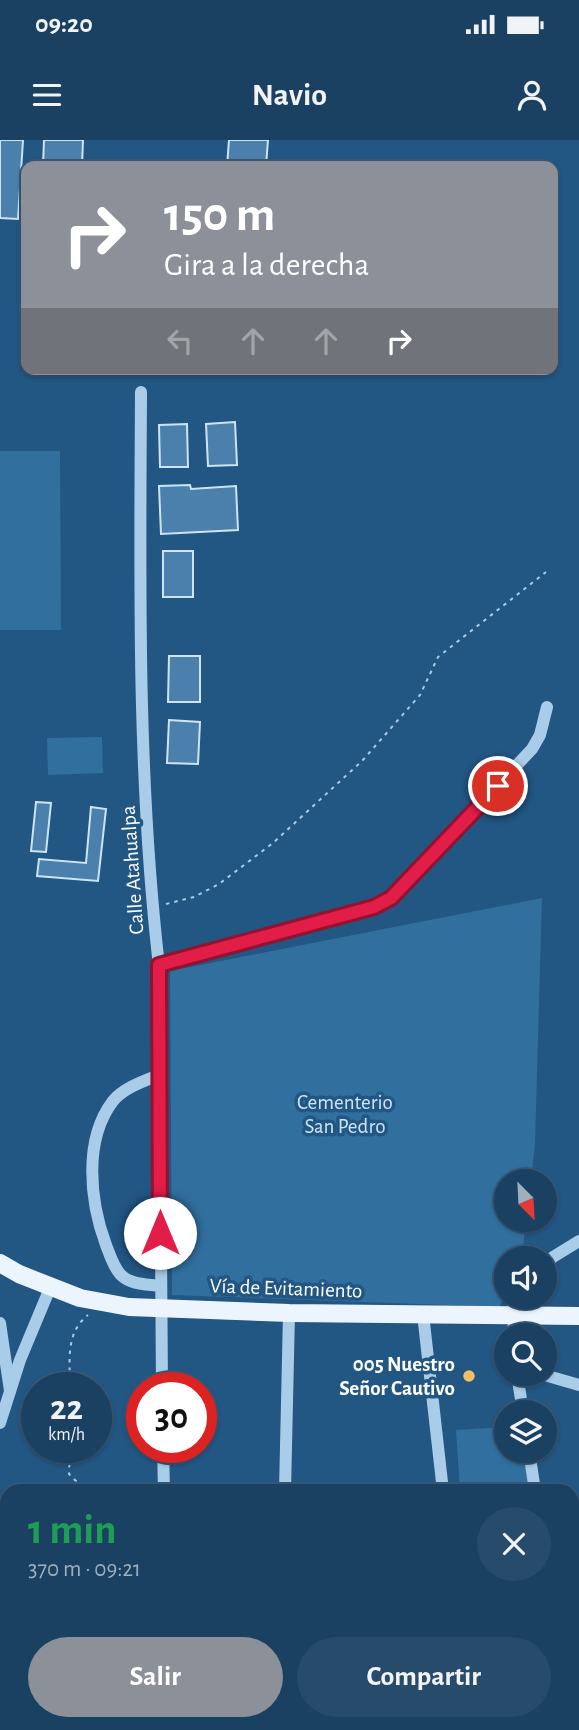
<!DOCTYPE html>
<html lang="es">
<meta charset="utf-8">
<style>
body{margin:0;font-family:"Alegreya Sans",sans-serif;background:#274b6b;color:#f1f3f6;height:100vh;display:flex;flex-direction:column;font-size:26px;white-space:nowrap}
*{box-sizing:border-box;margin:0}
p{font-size:23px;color:#9fafbe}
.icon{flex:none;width:38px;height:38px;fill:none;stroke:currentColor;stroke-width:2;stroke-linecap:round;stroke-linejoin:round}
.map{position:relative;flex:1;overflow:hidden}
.side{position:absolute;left:0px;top:1344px;width:579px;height:247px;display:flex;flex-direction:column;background:#1a4062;border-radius:21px 21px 0 0;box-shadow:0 2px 5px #0004,0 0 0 2px #385977}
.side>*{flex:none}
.guide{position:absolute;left:21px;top:21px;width:537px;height:214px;border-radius:14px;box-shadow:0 2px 5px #0004,0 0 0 2px #385977;background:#8c9099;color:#fff;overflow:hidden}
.needle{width:46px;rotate:156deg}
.tools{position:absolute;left:494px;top:1029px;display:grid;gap:14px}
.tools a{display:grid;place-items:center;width:63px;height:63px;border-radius:50%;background:#1a4062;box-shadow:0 2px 5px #0004,0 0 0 2px #385977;font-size:35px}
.speed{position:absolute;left:21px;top:1232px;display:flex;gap:14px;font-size:35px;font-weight:700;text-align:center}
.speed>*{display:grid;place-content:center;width:91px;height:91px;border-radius:50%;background:#1a4062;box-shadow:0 2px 5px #0004,0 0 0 2px #385977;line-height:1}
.speed small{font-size:18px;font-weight:400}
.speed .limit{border:10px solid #d22;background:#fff;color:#111}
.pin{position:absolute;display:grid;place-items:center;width:60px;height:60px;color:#fff;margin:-30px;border:4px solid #fff;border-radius:50%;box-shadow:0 2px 7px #0007}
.me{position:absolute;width:77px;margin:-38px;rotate:0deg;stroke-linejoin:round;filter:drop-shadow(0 0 5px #0008)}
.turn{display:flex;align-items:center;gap:24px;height:147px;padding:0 28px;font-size:32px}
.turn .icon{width:91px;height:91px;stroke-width:2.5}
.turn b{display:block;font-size:49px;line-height:60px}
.lanes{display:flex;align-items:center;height:66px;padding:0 28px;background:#0003;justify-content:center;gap:35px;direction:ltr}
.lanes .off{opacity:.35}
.round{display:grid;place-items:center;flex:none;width:74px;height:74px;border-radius:37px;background:#274b6b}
.overview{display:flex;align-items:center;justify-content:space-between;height:119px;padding:0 28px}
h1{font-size:42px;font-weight:700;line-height:52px;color:#1e9e55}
.action{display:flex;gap:14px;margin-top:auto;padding:14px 28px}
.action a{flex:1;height:80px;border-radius:42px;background:#8c9099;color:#fff;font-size:28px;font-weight:700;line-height:80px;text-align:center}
.action a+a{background:#274b6b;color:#f1f3f6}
.status{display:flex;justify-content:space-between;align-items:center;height:49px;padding:0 35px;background:#1a4062;direction:ltr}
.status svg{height:19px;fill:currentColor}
header{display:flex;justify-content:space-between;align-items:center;height:91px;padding:0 28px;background:#1a4062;font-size:32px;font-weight:700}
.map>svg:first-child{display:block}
</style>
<div class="status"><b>09:20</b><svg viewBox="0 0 49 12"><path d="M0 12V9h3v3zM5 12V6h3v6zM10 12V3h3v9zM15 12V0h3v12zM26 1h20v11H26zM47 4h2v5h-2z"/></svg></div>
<header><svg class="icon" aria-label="menu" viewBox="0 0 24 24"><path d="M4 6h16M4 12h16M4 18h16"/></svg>Navio<svg class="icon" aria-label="person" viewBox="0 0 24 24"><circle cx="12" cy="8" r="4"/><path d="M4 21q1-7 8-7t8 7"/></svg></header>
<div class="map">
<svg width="579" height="1590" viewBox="0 0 579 1590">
<rect width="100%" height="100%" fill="#225683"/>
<g fill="#316f9f">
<polygon points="0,311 60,311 61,490 0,490"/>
<polygon points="102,597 103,633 48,635 47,598"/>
<polygon points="542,758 535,1004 531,1041 506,1041 506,1080 526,1080 522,1118 506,1118 506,1155 499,1167 172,1155 170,831"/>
<polygon points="506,1287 506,1311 530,1311 532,1351 460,1351 456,1290"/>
</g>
<g fill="#4a80ab" stroke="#cde4f6" stroke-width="2">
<polygon points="0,0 23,0 18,79 0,78"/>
<polygon points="44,0 83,0 82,26 43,26"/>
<polygon points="229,0 268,0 266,26 227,26"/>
<polygon points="235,282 237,325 208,326 206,284"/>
<polygon points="187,284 188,327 160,327 159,285"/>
<polygon points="190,345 191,349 236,346 238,390 161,394 159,346"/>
<rect x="163" y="411" width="30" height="46"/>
<polygon points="169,516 200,516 200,562 168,562"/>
<polygon points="169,580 200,582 198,624 167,623"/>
<polygon points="36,662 51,663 46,712 31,711"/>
<polygon points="91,667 106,669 98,741 37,736 39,719 86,723"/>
</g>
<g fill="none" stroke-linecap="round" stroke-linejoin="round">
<g stroke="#a9cce8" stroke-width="2" stroke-dasharray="3.5 5" stroke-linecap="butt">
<polyline points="166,764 194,757 219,744 273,703 362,621 420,555 438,517 546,432"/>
<path d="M70,1248C70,1221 65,1193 88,1175"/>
<polyline points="70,1307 69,1334 76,1341 76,1351"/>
</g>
<g stroke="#a9cce8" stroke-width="12">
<path d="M141,252C140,443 137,635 159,826L162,1248"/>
<polyline points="159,826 374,767 391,758 532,609 540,595 547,567"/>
<path d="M159,935C144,941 123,948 113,961C83,1000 90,1062 106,1105C110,1115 113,1126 120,1134C130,1145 146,1144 160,1146"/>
<polyline points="544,1125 553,1117 579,1101"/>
<polyline points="423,1174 443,1351"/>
<polyline points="0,1183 10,1251"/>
<polyline points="514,1195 513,1164 516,1157"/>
<polyline points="517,1234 523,1272"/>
<polyline points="541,1234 579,1245"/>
<polyline points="0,1283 20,1220 50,1148"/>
<polyline points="163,1307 164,1351"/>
<polyline points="529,1311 535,1351"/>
<polyline points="285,1351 289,1173"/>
<polyline points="572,1520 579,1519"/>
<polyline points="0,1580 7,1579"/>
<polyline points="92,1584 93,1590"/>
<polyline points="176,1584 177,1590"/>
<polyline points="429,1584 431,1590"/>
<polyline points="279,1590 279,1584"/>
<polyline points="532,1590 533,1584"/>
</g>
<polyline stroke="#ecf5fe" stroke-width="18" points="0,1123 19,1134 80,1158 129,1167 289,1173 579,1176"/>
</g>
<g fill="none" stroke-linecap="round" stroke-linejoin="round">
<defs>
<polyline id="route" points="160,1093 159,825 374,767 391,758 498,646"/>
</defs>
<use href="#route" stroke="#92132f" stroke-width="18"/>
<use href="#route" stroke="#e11d48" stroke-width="12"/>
</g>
<circle fill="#f4be6b" stroke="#225683" stroke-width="2.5" cx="469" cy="1236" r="7"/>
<g text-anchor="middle" stroke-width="7" stroke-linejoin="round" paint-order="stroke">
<g font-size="21" fill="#fff" stroke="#225683">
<text transform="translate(132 730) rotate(-94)" y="7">Calle Atahualpa</text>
<text transform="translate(286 1148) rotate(2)" y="7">Vía de Evitamiento</text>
</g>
<g font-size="21" fill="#cde4f6" stroke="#225683">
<text x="345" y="969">Cementerio<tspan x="345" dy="24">San Pedro</tspan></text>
</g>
<g font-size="21" font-weight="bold" fill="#fff" stroke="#225683" text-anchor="end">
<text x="455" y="1231">005 Nuestro<tspan x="455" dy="24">Señor Cautivo</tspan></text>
</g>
</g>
</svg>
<div class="tools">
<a><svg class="needle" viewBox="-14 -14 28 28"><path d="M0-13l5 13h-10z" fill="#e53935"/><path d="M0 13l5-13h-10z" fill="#9fafbe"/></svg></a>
<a><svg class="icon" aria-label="sound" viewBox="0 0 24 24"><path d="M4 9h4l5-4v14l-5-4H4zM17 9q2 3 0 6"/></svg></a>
<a><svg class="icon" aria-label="search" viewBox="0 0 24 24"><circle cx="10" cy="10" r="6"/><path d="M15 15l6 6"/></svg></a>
<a><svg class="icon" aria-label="layers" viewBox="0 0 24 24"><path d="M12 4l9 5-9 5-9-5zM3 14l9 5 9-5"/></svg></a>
</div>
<div class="speed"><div>22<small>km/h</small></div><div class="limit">30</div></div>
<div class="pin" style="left:498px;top:646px;background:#d93025"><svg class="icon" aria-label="arrive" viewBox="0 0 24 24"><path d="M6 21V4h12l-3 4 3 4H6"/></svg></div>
<svg class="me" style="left:160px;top:1093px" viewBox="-20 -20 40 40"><circle r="19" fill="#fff"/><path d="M0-13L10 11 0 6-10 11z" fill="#e11d48"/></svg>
<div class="guide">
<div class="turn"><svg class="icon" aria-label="right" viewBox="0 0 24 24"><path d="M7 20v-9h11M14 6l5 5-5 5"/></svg><div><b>150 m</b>Gira a la derecha</div></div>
<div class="lanes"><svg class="icon off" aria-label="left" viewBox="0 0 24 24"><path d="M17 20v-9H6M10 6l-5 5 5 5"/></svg><svg class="icon off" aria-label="ahead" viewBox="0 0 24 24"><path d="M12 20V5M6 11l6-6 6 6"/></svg><svg class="icon off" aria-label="ahead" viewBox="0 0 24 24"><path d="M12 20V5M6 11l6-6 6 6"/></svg><svg class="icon" aria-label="right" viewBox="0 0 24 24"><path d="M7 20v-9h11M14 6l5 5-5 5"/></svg></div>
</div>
<section class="side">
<div class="overview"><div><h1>1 min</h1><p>370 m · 09:21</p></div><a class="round"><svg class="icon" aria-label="close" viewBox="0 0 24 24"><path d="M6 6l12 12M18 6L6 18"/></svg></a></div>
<div class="action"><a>Salir</a><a>Compartir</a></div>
</section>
</div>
